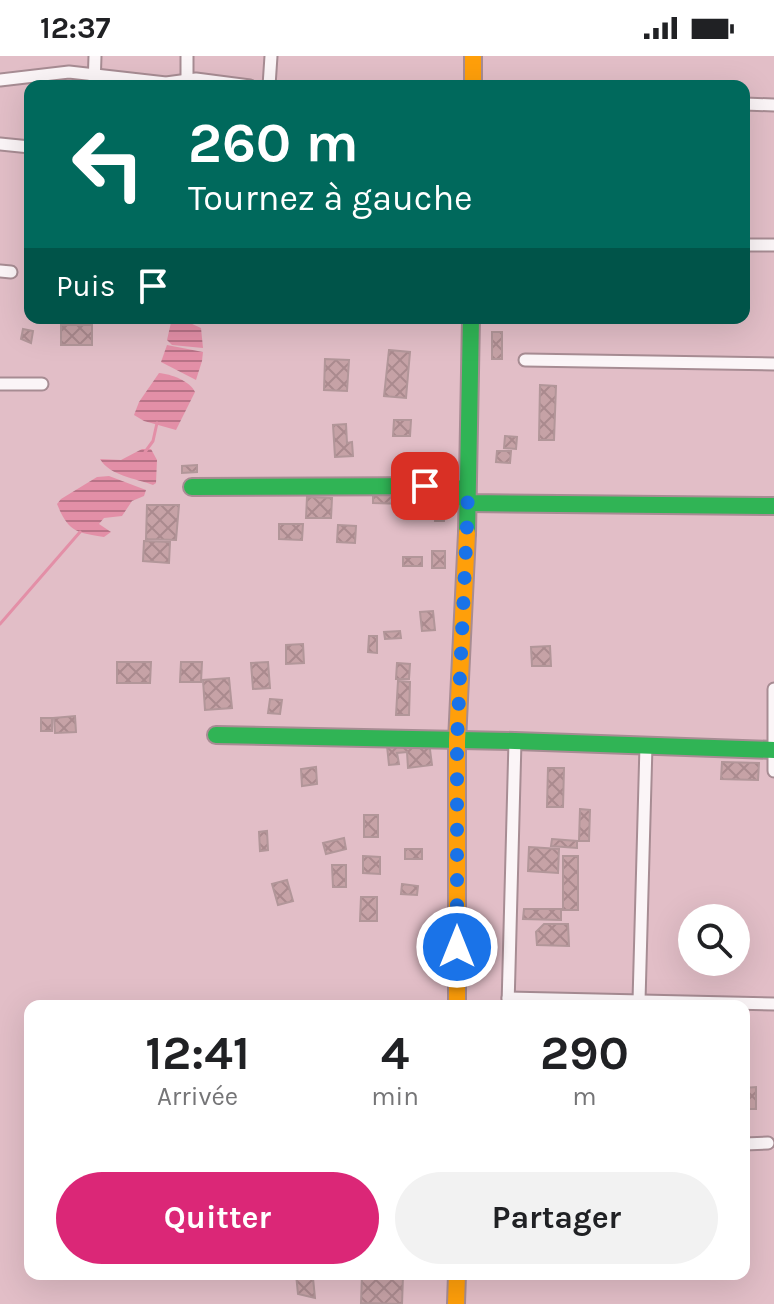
<!DOCTYPE html>
<html lang="fr">
<meta charset="utf-8">
<style>
body{margin:0;font-family:Karla,sans-serif;background:#f2f2f2;color:#202124;height:100vh;display:flex;flex-direction:column;font-size:30px;white-space:nowrap}
*{box-sizing:border-box;margin:0}
p{font-size:26px;color:#757577}
.icon{flex:none;width:44px;height:44px;fill:none;stroke:currentColor;stroke-width:2;stroke-linecap:round;stroke-linejoin:round}
.map{position:relative;flex:1;overflow:hidden}
.panel{position:absolute;left:24px;top:944px;width:726px;height:280px;display:flex;flex-direction:column;background:#fff;border-radius:16px;box-shadow:0 8px 32px #0002}
.panel>*{flex:none}
.guide{position:absolute;left:24px;top:24px;width:726px;height:244px;border-radius:16px;box-shadow:0 8px 32px #0002;background:#00695c;color:#fff;overflow:hidden}
.buttons{position:absolute;left:678px;top:848px;display:grid;gap:16px}
.buttons a{display:grid;place-items:center;width:72px;height:72px;border-radius:50%;background:#fff;box-shadow:0 8px 32px #0002;font-size:40px}
.pin{position:absolute;display:grid;place-items:center;width:68px;height:68px;color:#fff;margin:-34px;border-radius:16px;box-shadow:0 4px 12px #0006}
.me{position:absolute;width:88px;margin:-44px;rotate:0deg;stroke-linejoin:round;filter:drop-shadow(0 0 6px #0008)}
.turn{display:flex;align-items:center;gap:28px;height:168px;padding:0 32px;font-size:36px}
.turn .icon{width:104px;height:104px;stroke-width:2.5}
.turn b{display:block;font-size:56px;line-height:68px}
.then{display:flex;align-items:center;height:76px;padding:0 32px;background:#0003;gap:16px;font-size:30px}
.eta{display:flex;justify-content:space-evenly;align-items:center;height:136px;text-align:center}
.eta b{font-size:48px;font-weight:700;line-height:56px}
.action{display:flex;gap:16px;margin-top:auto;padding:16px 32px}
.action a{flex:1;height:92px;border-radius:48px;background:#db2777;color:#fff;font-size:32px;font-weight:700;line-height:92px;text-align:center}
.action a+a{background:#f2f2f2;color:#202124}
.status{display:flex;justify-content:space-between;align-items:center;height:56px;padding:0 40px;background:#fff;direction:ltr}
.status svg{height:22px;fill:currentColor}
.map>svg:first-child{display:block}
</style>
<div class="status"><b>12:37</b><svg viewBox="0 0 49 12"><path d="M0 12V9h3v3zM5 12V6h3v6zM10 12V3h3v9zM15 12V0h3v12zM26 1h20v11H26zM47 4h2v5h-2z"/></svg></div>
<div class="map">
<svg width="774" height="1248" viewBox="0 0 774 1248">
<defs>
<pattern id="water-rules" width="6" height="5" patternUnits="userSpaceOnUse" patternTransform="scale(2)"><rect width="6" height="5" fill="#e38fa7"/><path d="M0 2.5h6" fill="none" stroke="#b87387"/></pattern>
<pattern id="building-cross-hatch" width="8" height="8" patternUnits="userSpaceOnUse" patternTransform="scale(2)"><rect width="8" height="8" fill="#c6a2a6"/><path d="M0 0l8 8M0 8l8-8" fill="none" stroke="#aa8a8e"/></pattern>
</defs>
<rect width="100%" height="100%" fill="#e2bec7"/>
<g fill="url(#water-rules)">
<polygon points="172,262 179,262 201,272 203,292 172,289 167,284"/>
<polygon points="167,289 203,296 202,305 196,324 161,306"/>
<path d="M159,317C171,318 190,325 195,336L176,374L144,365L134,359L139,346Z"/>
<path d="M142,393H151L157,404L156,427L153,429C135,422 110,420 100,403L121,404Z"/>
<path d="M109,420L146,434L144,440L132,445L122,460L104,462L99,468L111,476L104,481C76,476 69,477 57,448L61,443L97,421Z"/>
</g>
<g fill="none" stroke-linecap="round" stroke-linejoin="round">
<g stroke="#e38fa7" stroke-width="3">
<polyline points="145,396 153,385 157,367"/>
<polyline points="0,568 80,476"/>
</g>
</g>
<g fill="url(#building-cross-hatch)" stroke="#b29699" stroke-width="2">
<rect x="61" y="269" width="31" height="20"/>
<polygon points="23,273 33,275 31,287 21,283"/>
<rect x="492" y="276" width="10" height="27"/>
<polygon points="389,294 410,296 406,342 384,340"/>
<polygon points="325,303 349,304 347,335 324,334"/>
<polygon points="540,329 556,330 554,384 539,384"/>
<polygon points="394,364 411,364 410,380 393,380"/>
<polygon points="346,368 347,387 352,386 353,400 335,401 333,369"/>
<polygon points="505,380 517,381 516,393 504,392"/>
<polygon points="497,395 511,395 510,407 496,406"/>
<polygon points="197,409 197,416 182,417 182,410"/>
<polygon points="373,434 405,434 405,448 373,447"/>
<polygon points="307,441 332,442 331,462 306,462"/>
<polygon points="147,449 179,449 176,484 146,483"/>
<polygon points="436,452 445,453 444,465 435,465"/>
<polygon points="279,468 303,468 302,484 279,483"/>
<polygon points="338,469 356,470 355,487 337,486"/>
<polygon points="144,485 170,486 169,507 143,505"/>
<rect x="432" y="495" width="13" height="17"/>
<rect x="403" y="501" width="19" height="9"/>
<polygon points="433,555 435,574 422,575 420,556"/>
<polygon points="400,575 401,582 385,583 384,576"/>
<polygon points="369,580 377,580 377,597 368,596"/>
<polygon points="303,588 304,607 286,608 286,589"/>
<polygon points="550,590 551,610 532,610 531,591"/>
<polygon points="117,606 151,606 150,627 117,627"/>
<polygon points="181,606 202,606 201,626 180,626"/>
<polygon points="268,606 270,632 253,633 251,607"/>
<polygon points="397,607 410,608 409,623 396,623"/>
<polygon points="229,622 232,652 205,654 203,624"/>
<polygon points="398,625 410,626 409,659 396,659"/>
<polygon points="270,643 282,644 280,658 268,657"/>
<polygon points="75,660 76,676 55,677 54,662"/>
<rect x="41" y="662" width="11" height="13"/>
<polygon points="429,686 432,709 408,712 407,696 397,697 399,708 389,709 387,690"/>
<polygon points="722,706 759,707 758,724 721,723"/>
<polygon points="316,711 317,728 302,730 301,713"/>
<polygon points="548,712 564,712 563,751 547,751"/>
<polygon points="580,753 590,754 589,785 579,785"/>
<rect x="364" y="759" width="14" height="22"/>
<polygon points="267,775 268,794 260,795 259,776"/>
<polygon points="344,782 346,793 326,798 323,787"/>
<polygon points="552,783 577,785 577,792 551,790"/>
<polygon points="529,791 559,793 558,817 528,815"/>
<rect x="405" y="793" width="17" height="10"/>
<polygon points="363,800 380,801 380,818 363,817"/>
<rect x="563" y="800" width="15" height="54"/>
<polygon points="332,809 346,809 346,831 333,831"/>
<polygon points="287,824 293,845 278,849 272,828"/>
<polygon points="402,828 418,830 417,839 401,838"/>
<polygon points="361,841 377,841 377,865 360,865"/>
<polygon points="524,853 561,853 561,864 523,863"/>
<polygon points="544,868 568,868 569,890 537,889 536,876"/>
<polygon points="756,1031 756,1053 744,1053 744,1032"/>
<polygon points="296,1218 313,1222 315,1242 298,1238"/>
<polygon points="362,1218 403,1220 402,1248 361,1247"/>
</g>
<g fill="none" stroke-linecap="round" stroke-linejoin="round">
<defs>
<g id="street">
<polyline points="187,0 187,24"/>
<polyline points="0,24 69,16 166,27 196,23 250,30"/>
<polyline points="94,30 95,0"/>
<polyline points="269,30 271,0"/>
<polyline points="744,48 774,49"/>
<polyline points="0,88 30,91"/>
<polyline points="744,189 774,189"/>
<polyline points="0,215 11,216"/>
<polyline points="525,304 774,308"/>
<polyline points="0,328 42,328"/>
<polyline points="774,633 774,715"/>
<polyline points="508,942 774,948"/>
<polyline points="639,945 646,689"/>
<polyline points="508,950 515,685"/>
<polyline points="744,1088 768,1087"/>
</g>
<g id="fast">
<polyline points="192,431 454,430 468,447 774,450"/>
<polyline points="467,477 471,262"/>
<polyline points="216,679 515,685 774,694"/>
</g>
<g id="slow">
<polyline points="473,0 473,30"/>
<polyline points="457,950 457,685 467,477"/>
<polyline points="456,1248 457,1218"/>
</g>
</defs>
<use href="#street" stroke="#a78c93" stroke-width="15"/>
<use href="#fast" stroke="#a78c93" stroke-width="20"/>
<use href="#slow" stroke="#a78c93" stroke-width="20"/>
<use href="#street" stroke="#fbf5f7" stroke-width="11"/>
<use href="#fast" stroke="#30b455" stroke-width="16"/>
<use href="#slow" stroke="#ff9f0a" stroke-width="16"/>
</g>
<g fill="none" stroke-linecap="round" stroke-linejoin="round">
<polyline stroke="#1a73e8" stroke-width="14" stroke-dasharray="0 25.2" points="425,430 454,430 468,447 457,685 457,891"/>
</g>
</svg>
<div class="buttons">
<a><svg class="icon" aria-label="search" viewBox="0 0 24 24"><circle cx="10" cy="10" r="6"/><path d="M15 15l6 6"/></svg></a>
</div>
<div class="pin" style="left:425px;top:430px;background:#d93025"><svg class="icon" aria-label="arrive" viewBox="0 0 24 24"><path d="M6 21V4h12l-3 4 3 4H6"/></svg></div>
<svg class="me" style="left:457px;top:891px" viewBox="-20 -20 40 40"><circle r="17" fill="#1a73e8" stroke="#fff" stroke-width="3"/><path d="M0-11L8 9 0 5-8 9z" fill="#fff"/></svg>
<div class="guide">
<div class="turn"><svg class="icon" aria-label="left" viewBox="0 0 24 24"><path d="M17 20v-9H6M10 6l-5 5 5 5"/></svg><div><b>260 m</b>Tournez à gauche</div></div>
<div class="then">Puis<svg class="icon" aria-label="arrive" viewBox="0 0 24 24"><path d="M6 21V4h12l-3 4 3 4H6"/></svg></div>
</div>
<section class="panel">
<div class="eta">
<div><b>12:41</b><p>Arrivée</p></div>
<div><b>4</b><p>min</p></div>
<div><b>290</b><p>m</p></div>
</div>
<div class="action"><a>Quitter</a><a>Partager</a></div>
</section>
</div>
